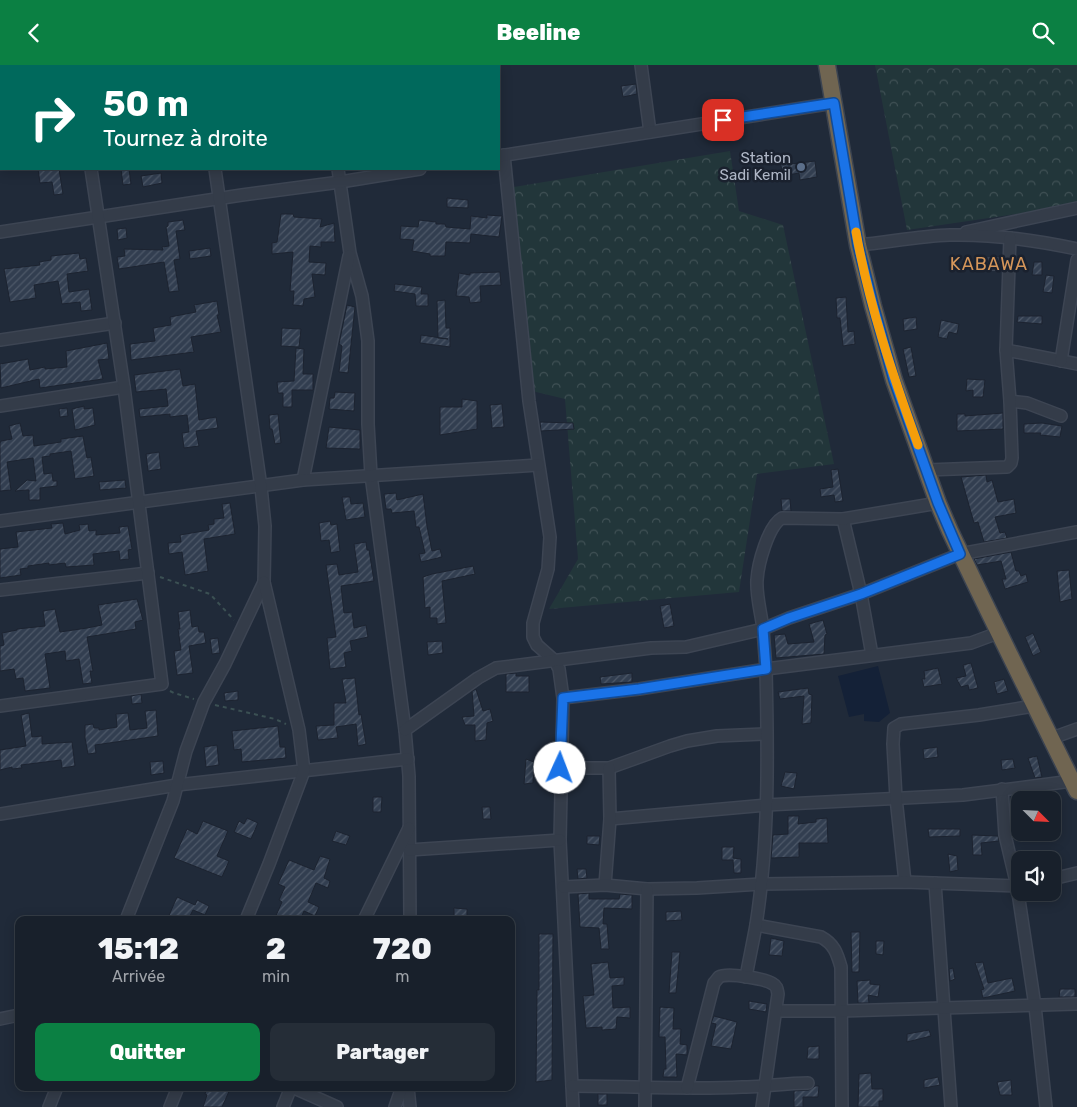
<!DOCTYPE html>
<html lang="fr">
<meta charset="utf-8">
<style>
body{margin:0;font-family:Rubik,sans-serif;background:#252d37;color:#f1f3f6;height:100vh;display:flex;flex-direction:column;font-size:19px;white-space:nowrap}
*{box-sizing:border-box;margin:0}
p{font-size:16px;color:#9fa3a9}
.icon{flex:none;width:28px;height:28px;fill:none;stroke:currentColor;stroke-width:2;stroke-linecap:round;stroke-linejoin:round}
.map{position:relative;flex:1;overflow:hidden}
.side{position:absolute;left:15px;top:851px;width:500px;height:175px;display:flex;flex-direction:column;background:#18202b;border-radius:10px;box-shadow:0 2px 12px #0003,0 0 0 1px #363e47}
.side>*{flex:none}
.guide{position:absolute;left:0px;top:0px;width:500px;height:105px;box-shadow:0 2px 12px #0003,0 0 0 1px #363e47;background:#00695c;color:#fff;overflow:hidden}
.needle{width:32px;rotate:114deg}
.fabs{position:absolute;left:1011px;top:726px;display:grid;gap:10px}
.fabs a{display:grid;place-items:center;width:50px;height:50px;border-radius:10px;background:#18202b;box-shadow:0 2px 12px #0003,0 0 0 1px #363e47;font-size:25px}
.pin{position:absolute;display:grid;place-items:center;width:42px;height:42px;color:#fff;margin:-21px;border-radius:10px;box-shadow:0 2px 8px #0006}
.me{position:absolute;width:55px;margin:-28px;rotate:2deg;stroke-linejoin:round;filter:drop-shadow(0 0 4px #0008)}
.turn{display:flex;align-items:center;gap:18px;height:105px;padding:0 20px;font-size:22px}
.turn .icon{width:65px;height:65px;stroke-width:2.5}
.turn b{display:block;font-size:35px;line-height:42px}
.eta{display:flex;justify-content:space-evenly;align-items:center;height:85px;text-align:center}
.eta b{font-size:30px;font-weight:800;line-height:35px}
.action{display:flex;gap:10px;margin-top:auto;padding:10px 20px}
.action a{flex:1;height:58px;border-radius:10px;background:#0b8043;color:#fff;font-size:20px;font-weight:800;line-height:58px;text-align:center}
.action a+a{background:#252d37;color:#f1f3f6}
header{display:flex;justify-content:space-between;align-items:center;height:65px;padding:0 20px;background:#0b8043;color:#fff;font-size:22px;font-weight:800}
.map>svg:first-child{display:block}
</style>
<header><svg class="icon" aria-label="back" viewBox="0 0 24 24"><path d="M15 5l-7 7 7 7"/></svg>Beeline<svg class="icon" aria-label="search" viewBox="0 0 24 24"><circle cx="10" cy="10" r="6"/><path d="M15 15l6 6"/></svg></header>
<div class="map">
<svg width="1077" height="1042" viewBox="0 0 1077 1042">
<defs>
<pattern id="park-crowns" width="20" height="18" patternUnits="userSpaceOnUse" patternTransform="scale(1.25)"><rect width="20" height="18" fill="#22363a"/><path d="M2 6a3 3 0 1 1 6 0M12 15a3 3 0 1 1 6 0" fill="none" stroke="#405155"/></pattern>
<pattern id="building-hatch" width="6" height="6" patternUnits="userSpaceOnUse" patternTransform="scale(1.25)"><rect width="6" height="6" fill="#323e50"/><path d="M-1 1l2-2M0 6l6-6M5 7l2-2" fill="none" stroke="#4d5868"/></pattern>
</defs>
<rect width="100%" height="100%" fill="#202a39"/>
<g fill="url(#park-crowns)">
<polygon points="875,0 1077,0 1077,140 907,165"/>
<polygon points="730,86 739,146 783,160 834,399 757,409 739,527 549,544 578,494 565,334 528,325 514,122"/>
</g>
<polygon fill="#142137" points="878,601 890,648 879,657 864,656 864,649 849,652 838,611"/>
<g fill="url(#building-hatch)" stroke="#1c2330">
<polygon points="636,19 637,29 623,32 621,21"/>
<polygon points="791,94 791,99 815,96 817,112 800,115 799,108 783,111 780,96"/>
<polygon points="38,104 59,104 63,129 54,130 52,117 40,118"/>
<polygon points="121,104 129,104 131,119 123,120"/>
<polygon points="161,108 162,118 143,122 141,111"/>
<polygon points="447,133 468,135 468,143 447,142"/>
<polygon points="281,149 293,149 294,152 322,154 320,162 334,158 335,177 321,177 321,182 310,181 309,197 326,198 325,210 312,209 315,232 304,234 303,241 293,240 294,226 290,226 293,187 272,189 272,178 277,177"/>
<polygon points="487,150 502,151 499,172 471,169 470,178 446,177 445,191 430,191 430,189 412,186 414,175 400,174 401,161 418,162 419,155 436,157 436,159 445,159 446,162 470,164 471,151 487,153"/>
<polygon points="183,155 185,165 176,166 180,194 174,195 179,226 169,227 164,197 119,204 117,192 125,191 124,184 163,185 162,182 169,181 166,162 168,161 168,157"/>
<polygon points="126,163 127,173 118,175 117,164"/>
<polygon points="210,183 211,191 190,194 189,186"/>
<polygon points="79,188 80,194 86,193 88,206 67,209 69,227 89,224 92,245 81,246 80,237 62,239 58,216 34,220 36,233 10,237 4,204 40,200 39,197 51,195 51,191"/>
<polygon points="1034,197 1042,197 1042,210 1032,210"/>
<polygon points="500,207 501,220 480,221 481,237 470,238 469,232 456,231 459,208 470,210 470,208"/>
<polygon points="1046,210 1054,211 1052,228 1043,227"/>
<polygon points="395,219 422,222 421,229 428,229 428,241 416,241 415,229 394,226"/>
<polygon points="846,232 848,267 854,266 855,279 843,281 840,253 837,253 836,233"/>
<polygon points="445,235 446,263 450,263 450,282 420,278 421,270 448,274 438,273 437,236"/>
<polygon points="217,236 219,250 217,250 221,267 191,272 194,287 131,295 130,279 155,276 153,263 171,260 170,252 196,247 194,240"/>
<polygon points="347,240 355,242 348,308 339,307 342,281 339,279"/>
<polygon points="1018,251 1042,251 1042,259 1017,257"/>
<polygon points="916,252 917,264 904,266 903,254"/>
<polygon points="941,255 959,259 957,269 949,267 947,274 938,272"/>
<polygon points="282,263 301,264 299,282 281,281"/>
<polygon points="107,278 109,294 98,295 103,314 40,323 39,314 1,323 0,299 28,294 30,305 45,302 45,304 67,302 66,286"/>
<polygon points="911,282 916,311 909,312 903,284"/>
<polygon points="296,283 304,284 303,309 313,309 313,325 292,325 292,342 283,342 283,328 278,328 277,317 294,316"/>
<polygon points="180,304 183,321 195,319 199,355 216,352 218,363 196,366 199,381 184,383 182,368 189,367 187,350 170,352 170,349 140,352 139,344 168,341 166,324 136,327 134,310"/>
<polygon points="967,314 985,315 983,332 973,332 973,325 966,326"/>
<polygon points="335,327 355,328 354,346 329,344 330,333 334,333"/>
<polygon points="462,334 477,336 477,364 440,370 440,342 462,342"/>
<polygon points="502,339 504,362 492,363 490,340"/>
<polygon points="84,341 84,344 93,343 95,360 75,365 72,344"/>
<polygon points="67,343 68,351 60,352 59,344"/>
<polygon points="1003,348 1003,364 957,366 957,349 965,349 965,351"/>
<polygon points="278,349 281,378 275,379 272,364 270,364 269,350"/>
<polygon points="540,357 573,358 574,364 541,366"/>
<polygon points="20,358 23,371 33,370 34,381 61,377 61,374 83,371 87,393 91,392 94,411 75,414 71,386 50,389 50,391 42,392 44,409 52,408 53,416 57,416 57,421 40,423 40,435 29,435 29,425 27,425 15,426 27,415 36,416 33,393 7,397 11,425 0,426 0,378 1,376 12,374 9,361"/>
<polygon points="1042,358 1062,361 1060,372 1040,370 1041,368 1024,368 1024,359"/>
<polygon points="329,362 360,365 360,384 326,383"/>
<polygon points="159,387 161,404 148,406 146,389"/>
<polygon points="838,404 843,436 835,437 834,430 821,432 820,424 833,422 831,405"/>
<polygon points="986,410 987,417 992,415 998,437 1014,434 1016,448 995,452 1000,468 1005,467 1007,473 984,477 978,457 974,458 961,412"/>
<polygon points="125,415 126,423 100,425 99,417"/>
<polygon points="396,428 397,435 423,429 427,461 432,486 440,484 442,492 421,497 419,489 425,488 419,462 416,462 414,446 392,448 391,444 386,444 384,429"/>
<polygon points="342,432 350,432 351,439 363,438 365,452 346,455"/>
<polygon points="781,434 790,434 791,446 782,446"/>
<polygon points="230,438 235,469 204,474 208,506 185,510 182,487 169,489 168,478 181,477 180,470 209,465 208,460 214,459 214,454 224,453 222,439"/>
<polygon points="330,456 331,460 337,459 340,486 331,488 329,475 321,476 319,458"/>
<polygon points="63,458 65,469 80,465 79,460 88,459 89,466 96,465 96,470 120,468 119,462 128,461 132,484 128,485 129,494 120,495 119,486 93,489 94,500 66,502 65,498 49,500 49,498 28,501 28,503 20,504 21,510 0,513 0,484 18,482 16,467 52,463 51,459"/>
<polygon points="366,477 367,485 369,485 374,516 341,521 344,548 352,547 354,563 366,560 368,572 350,576 352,586 344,588 346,602 330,604 327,573 336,572 326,500 337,499 339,510 358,507 354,479"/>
<polygon points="1011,487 1016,506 1019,506 1021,511 1026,509 1028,517 1005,524 1002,514 1006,514 1001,496 977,500 974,494"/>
<polygon points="473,501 475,509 442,516 446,558 437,559 437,553 430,553 430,542 425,543 423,512 432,509"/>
<polygon points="1069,505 1072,534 1060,537 1057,506"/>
<polygon points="137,534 143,555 135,557 136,564 87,572 93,606 90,606 92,618 83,619 79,594 66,596 65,586 45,589 50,623 25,626 23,613 16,614 14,604 0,606 0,581 4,580 2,568 17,565 17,564 45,561 43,546 55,544 60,567 87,563 102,560 98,540"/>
<polygon points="670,539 674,561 664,563 660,541"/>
<polygon points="190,545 192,562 198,561 199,567 204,567 206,578 189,581 193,608 177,610 174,586 181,585 178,564 180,564 178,547"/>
<polygon points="823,555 827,569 825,570 824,589 776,593 774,570 785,569 788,579 814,577 809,559"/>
<polygon points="1033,568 1041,587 1033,591 1025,572"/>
<polygon points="218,573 220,588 212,589 210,574"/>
<polygon points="442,576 443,588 428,590 427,577"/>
<polygon points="971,598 978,623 969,625 968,620 961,622 956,613 966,611 963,600"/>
<polygon points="938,603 942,619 924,622 922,614 925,614 924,606"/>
<polygon points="516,608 516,611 529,611 529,627 506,627 506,609"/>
<polygon points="632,608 632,617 601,619 600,612"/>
<polygon points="355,613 359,650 361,649 366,679 358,681 356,659 336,662 338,673 318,675 316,661 334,660 334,638 346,638 342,614"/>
<polygon points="1004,614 1008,626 997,629 994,617"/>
<polygon points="808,623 809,629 812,630 811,658 802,659 804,631 780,634 778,627"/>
<polygon points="476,624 483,646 490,644 493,656 487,658 486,675 475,676 475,660 465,660 462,652 474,651 472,626"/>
<polygon points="238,626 238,635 225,636 224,628"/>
<polygon points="141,629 142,638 132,639 131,631"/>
<polygon points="156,645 158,671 95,680 96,688 88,689 85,673 85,660 93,659 94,663 99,663 99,665 117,662 116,649 128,648 130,665 147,663 145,646"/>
<polygon points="29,648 32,672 42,671 42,679 72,677 75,701 62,703 61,695 21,700 22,703 12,704 12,702 0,705 0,685 26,681 21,650"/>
<polygon points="278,661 280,682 285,682 286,693 242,697 241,684 234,685 232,666"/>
<polygon points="217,680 219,700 206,702 204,682"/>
<polygon points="937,682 938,692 924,694 923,684"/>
<polygon points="1037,691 1042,712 1035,713 1028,693"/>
<polygon points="526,694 534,697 533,718 524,719"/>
<polygon points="1013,694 1015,703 1002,705 1001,695"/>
<polygon points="163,696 164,708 151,710 150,697"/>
<polygon points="785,707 797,708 794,724 781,721"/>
<polygon points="373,732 382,732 381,747 373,747"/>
<polygon points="482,742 490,742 491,754 483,754"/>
<polygon points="788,751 799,751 798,759 816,757 816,754 827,753 828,778 799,778 799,792 771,793 773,770 788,769"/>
<polygon points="247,753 258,758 251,774 234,767 239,756 244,759"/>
<polygon points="203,756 228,766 217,791 229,796 222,812 174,793 187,764 197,769"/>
<polygon points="928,764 960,764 960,771 929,772"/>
<polygon points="336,766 350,771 346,780 332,776"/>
<polygon points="972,770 998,771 999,776 981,778 982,790 973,790"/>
<polygon points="587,771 600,771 599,780 587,779"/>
<polygon points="722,782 734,782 733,793 741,794 741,808 734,808 733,795 722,795"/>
<polygon points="948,789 957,791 958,805 950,807"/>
<polygon points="320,791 330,794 324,813 330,816 328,823 316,818 308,837 319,842 315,851 304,846 300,855 274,855 282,837 279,835 285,822 278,819 289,795 314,805"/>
<polygon points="577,804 586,804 587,813 578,814"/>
<polygon points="589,828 589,834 619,834 620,829 632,830 632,844 604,843 603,859 607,859 609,884 601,884 599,863 580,862 578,829"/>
<polygon points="177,832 195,840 197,835 209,841 205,850 193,845 188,855 167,855"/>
<polygon points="454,843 467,844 467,855 454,855"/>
<polygon points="681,846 682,855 666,856 666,847"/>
<polygon points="851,867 860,867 859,907 852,907"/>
<polygon points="539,869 553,869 552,1015 536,1017 537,925 539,925"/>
<polygon points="771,873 784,876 782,891 769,890"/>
<polygon points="876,876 884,876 883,890 876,889"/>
<polygon points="672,887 680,887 676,928 669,928"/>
<polygon points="608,897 610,913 624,912 624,920 612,921 613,943 630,942 630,953 617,952 616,964 602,965 602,962 586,963 583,931 594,930 591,899"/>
<polygon points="983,897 988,918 1012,913 1015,926 983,933 981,925 984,924 975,898"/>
<polygon points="953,903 955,914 950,916 949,904"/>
<polygon points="870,915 870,919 880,920 878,932 868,930 869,938 858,938 857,916"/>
<polygon points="1060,924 1075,924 1075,932 1059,932"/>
<polygon points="749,936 767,939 766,947 749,944"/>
<polygon points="660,942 674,943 673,964 681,964 680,979 687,980 687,990 676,989 677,1012 663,1012 664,1004 666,1004 665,972 659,972"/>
<polygon points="714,951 737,957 731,984 711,981 716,959 711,958"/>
<polygon points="929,965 931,971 907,977 907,969"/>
<polygon points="819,981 819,994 807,994 808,982"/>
<polygon points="871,1008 872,1024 883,1024 883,1036 879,1036 879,1042 858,1042 859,1009"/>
<polygon points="938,1012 940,1020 924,1023 924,1015"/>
<polygon points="1011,1015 1012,1030 1000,1030 997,1017"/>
<polygon points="815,1021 819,1021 818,1032 803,1032 803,1042 794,1042 794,1026 809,1025"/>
<polygon points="207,1022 231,1022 222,1042 203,1042 207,1030 205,1029"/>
<rect x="598" y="1029" width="9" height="11"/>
</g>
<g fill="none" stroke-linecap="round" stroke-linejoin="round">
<defs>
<g id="minor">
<polyline points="76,0 77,1"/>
<polyline points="202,0 202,1"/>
<polyline points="322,0 322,1"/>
<polyline points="641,0 650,67"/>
<polyline points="215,1 222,0"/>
<polyline points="0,32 1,32"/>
<polyline points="504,90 529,336 550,472 548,504 533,558 533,572 537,580 555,596 559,604 563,633 560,775 573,1042"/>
<polyline points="499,91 834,38"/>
<polyline points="338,104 350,188 362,231 368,276 368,359 371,410 405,665 409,711 410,855"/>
<polyline points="0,167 242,130 340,117 420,104"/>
<polyline points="966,167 1077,143"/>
<path d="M858,180C889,177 920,171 950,170C993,169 1035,175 1077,184"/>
<polyline points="989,199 1009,199"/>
<polyline points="0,275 115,258"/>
<polyline points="1006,285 1077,299"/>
<polyline points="1061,296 1077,195"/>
<polyline points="1010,336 1027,338 1061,351"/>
<polyline points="0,341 124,322"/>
<polyline points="927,405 1007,402 1011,398 1012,393 1010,336 1006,285 1010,173"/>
<polyline points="303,415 349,191"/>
<polyline points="843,454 861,529 872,590"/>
<polyline points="0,456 303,415 538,400"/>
<polyline points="0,525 148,508"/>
<polyline points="563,633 639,624 766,604 971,578 998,568"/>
<polyline points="0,641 162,619 124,322 91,104"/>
<polyline points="405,665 478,613 496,603 651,583 686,582 763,564 789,553 861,529 960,489 1077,467"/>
<polyline points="1052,673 1077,664"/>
<polyline points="560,703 609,703 670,681 687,676 717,671 766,669"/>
<polyline points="1002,724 1005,770 1017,821 1035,941 1046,1042"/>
<polyline points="0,749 177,720 408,694"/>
<polyline points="610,754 766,740 963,730 1072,716"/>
<polyline points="409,785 560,775"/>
<polyline points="1052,814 1077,808"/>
<polyline points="905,817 896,733 893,679 894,663 901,659 979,650 1034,641"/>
<polyline points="935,818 951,1042"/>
<polyline points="605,820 610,754 609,703"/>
<polyline points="563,822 605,820 647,824 697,823 761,819 905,817 1020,821"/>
<polyline points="126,855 173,736 186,686 204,637 225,599 264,517 265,461 261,422 215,104"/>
<polyline points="246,855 269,799 304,706 299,665 264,517"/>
<polyline points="364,855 409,763"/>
<path d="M756,860L821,872C834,879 837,888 841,902L842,1042"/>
<path d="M746,912C749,895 753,877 756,860C769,777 768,690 766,605C765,592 764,577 763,564C761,547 756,531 757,515C758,499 768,461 782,453L843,454L938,438"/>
<polyline points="776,946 841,946 1077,939"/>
<polyline points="0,954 19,950"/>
<path d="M572,1021C629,1021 686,1025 742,1022C765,1022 784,1018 808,1018"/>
<polyline points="292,1022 337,1042"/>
<polyline points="408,1022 410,1042"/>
<path d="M687,1023L714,918C715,917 718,913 719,912C727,907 766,914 773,919C777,921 777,924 778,929L762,1042"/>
<polyline points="49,1042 57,1022"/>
<polyline points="170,1042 178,1022"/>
<polyline points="283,1042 291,1022"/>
<polyline points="395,1042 402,1022"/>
<polyline points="645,1042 647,824"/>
</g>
<path id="highway" d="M827,0L858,180L873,241L894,315L938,438L950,466C991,553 1034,639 1077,726"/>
</defs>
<use href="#minor" stroke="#3d4553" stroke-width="14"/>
<use href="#highway" stroke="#3c4451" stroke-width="19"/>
<g stroke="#3b5053" stroke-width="2" stroke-dasharray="4 4" stroke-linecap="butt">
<polyline points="160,512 210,529 234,555"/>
<polyline points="170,626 174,628 194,634"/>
<polyline points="215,640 275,654 286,659"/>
</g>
<use href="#minor" stroke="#343c49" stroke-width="11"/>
<use href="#highway" stroke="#706551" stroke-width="16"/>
</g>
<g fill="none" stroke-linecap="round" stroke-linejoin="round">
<defs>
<polyline id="route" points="560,703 563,633 639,624 766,604 763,564 789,553 861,529 960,489 938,438 894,315 873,240 858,180 834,38 723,55"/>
</defs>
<use href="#route" stroke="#114b97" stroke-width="12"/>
<use href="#route" stroke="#1a73e8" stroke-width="9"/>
<path stroke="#f59e0b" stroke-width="9" d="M856,167C869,240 893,311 918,380"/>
</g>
<circle fill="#5c6f8a" stroke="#1a212e" stroke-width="2" cx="801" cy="102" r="5"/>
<g text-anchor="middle" stroke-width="5" stroke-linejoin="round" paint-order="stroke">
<g font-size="15" fill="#afb7c6" stroke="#1a212e" text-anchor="end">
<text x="791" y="98">Station<tspan x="791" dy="17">Sadi Kemil</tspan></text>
</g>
<g font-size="18" letter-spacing="1" fill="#d5965a" stroke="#1a212e">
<text x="989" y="205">KABAWA</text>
</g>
</g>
</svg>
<div class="fabs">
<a><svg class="needle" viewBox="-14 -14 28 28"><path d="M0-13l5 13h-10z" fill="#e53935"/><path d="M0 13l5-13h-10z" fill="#9fa3a9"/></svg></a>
<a><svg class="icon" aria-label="sound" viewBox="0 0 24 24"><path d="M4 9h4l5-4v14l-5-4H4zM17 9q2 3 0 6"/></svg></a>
</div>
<div class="pin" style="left:723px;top:55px;background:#d93025"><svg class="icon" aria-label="arrive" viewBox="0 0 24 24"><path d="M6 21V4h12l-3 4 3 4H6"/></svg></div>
<svg class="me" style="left:560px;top:703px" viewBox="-20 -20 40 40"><circle r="19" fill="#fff"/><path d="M0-13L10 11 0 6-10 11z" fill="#1a73e8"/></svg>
<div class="guide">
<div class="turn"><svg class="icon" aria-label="right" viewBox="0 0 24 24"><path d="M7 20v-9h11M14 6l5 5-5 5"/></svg><div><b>50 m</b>Tournez à droite</div></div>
</div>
<section class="side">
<div class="eta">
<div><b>15:12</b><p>Arrivée</p></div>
<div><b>2</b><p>min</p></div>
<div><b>720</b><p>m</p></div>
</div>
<div class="action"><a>Quitter</a><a>Partager</a></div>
</section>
</div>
